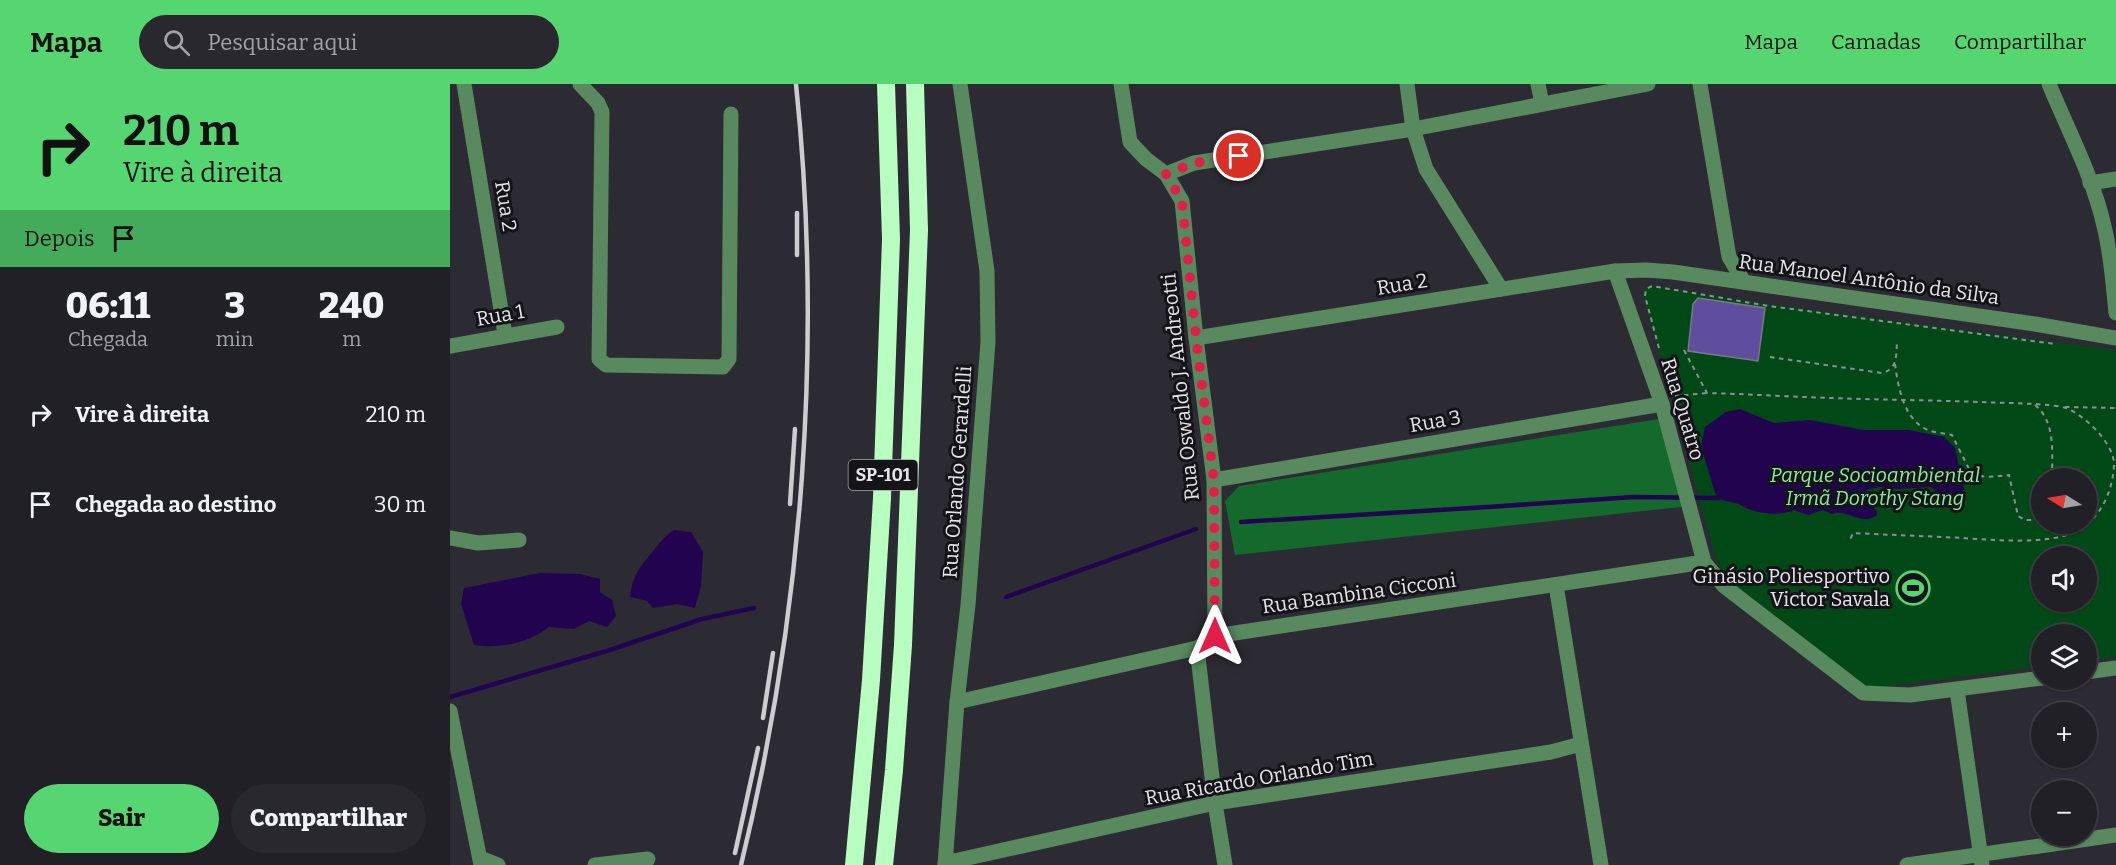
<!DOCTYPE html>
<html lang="pt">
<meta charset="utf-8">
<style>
body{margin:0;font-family:Bitter,serif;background:#29282e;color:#f1f3f6;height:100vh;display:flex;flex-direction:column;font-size:22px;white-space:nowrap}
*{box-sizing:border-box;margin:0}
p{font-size:20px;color:#a2a3a7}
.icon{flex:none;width:33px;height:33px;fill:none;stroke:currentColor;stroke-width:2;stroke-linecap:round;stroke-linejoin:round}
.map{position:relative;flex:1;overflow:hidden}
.panel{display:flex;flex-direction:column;background:#212026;width:450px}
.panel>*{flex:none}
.guide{background:#55d671;color:#111;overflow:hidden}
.needle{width:39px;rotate:281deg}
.fabs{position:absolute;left:1581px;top:384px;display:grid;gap:12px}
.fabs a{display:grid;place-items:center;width:66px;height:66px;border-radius:50%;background:#212026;box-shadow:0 2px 4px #0004,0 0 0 2px #3e3e43;font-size:30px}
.pin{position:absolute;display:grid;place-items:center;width:51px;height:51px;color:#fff;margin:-26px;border:3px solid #fff;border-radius:50%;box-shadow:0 2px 6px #0007}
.me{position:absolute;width:66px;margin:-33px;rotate:0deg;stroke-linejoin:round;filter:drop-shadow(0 0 4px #0008)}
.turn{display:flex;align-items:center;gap:21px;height:126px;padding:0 24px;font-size:27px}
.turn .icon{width:78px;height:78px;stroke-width:2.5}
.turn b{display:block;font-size:42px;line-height:51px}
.then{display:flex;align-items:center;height:57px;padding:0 24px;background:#0003;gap:12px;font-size:22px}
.eta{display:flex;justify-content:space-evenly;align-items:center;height:102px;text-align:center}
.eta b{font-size:36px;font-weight:800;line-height:42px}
.cta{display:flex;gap:12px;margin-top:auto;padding:12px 24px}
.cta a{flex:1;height:69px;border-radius:36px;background:#55d671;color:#111;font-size:24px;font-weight:800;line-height:69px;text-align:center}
.cta a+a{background:#29282e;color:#f1f3f6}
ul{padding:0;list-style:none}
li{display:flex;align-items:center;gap:18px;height:90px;padding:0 24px}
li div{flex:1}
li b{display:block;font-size:22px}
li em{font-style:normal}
header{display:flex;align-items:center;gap:36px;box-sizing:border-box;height:84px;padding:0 30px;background:#55d671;color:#111}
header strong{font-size:28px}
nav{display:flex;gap:33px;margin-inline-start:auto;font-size:21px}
.search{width:420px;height:54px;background:#29282e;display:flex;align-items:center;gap:15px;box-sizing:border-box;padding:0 21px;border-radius:33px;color:#a2a3a7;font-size:22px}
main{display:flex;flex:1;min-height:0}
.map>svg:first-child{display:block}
</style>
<header>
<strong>Mapa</strong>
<div class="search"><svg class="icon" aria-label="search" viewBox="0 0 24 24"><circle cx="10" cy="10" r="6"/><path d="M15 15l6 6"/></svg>Pesquisar aqui</div>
<nav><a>Mapa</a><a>Camadas</a><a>Compartilhar</a></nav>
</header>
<main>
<section class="panel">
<div class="guide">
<div class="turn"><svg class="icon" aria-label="right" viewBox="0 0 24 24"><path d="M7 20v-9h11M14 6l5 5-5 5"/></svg><div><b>210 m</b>Vire à direita</div></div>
<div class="then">Depois<svg class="icon" aria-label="arrive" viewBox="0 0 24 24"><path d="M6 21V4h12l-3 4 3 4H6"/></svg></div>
</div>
<div class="eta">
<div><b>06:11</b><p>Chegada</p></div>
<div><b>3</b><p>min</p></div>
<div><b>240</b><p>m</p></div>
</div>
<ul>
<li><svg class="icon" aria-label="right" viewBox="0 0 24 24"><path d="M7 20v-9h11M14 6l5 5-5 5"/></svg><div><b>Vire à direita</b></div><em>210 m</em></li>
<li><svg class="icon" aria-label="arrive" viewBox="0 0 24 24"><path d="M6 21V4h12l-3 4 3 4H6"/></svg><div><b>Chegada ao destino</b></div><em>30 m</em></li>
</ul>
<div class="cta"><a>Sair</a><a>Compartilhar</a></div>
</section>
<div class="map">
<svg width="1666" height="781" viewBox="0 0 1666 781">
<rect width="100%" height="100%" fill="#2c2b33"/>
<path fill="#004917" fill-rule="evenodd" d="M1201,201L1316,220L1666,266V573L1637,577L1636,550H1592L1591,583L1410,605L1284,500L1270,483L1264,468L1193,211L1195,204ZM1592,394H1636V440H1592ZM1592,472H1636V518H1592Z"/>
<polygon fill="#136a2c" points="1215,334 1240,422 785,471 775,417 789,402"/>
<g fill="#210350">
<path d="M1290,325L1324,339L1359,336L1414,346H1458L1494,353L1505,364L1514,405L1510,412C1496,416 1491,411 1481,403L1449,405L1430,403L1416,406L1414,416L1427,427V431C1411,443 1398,424 1382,430L1373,426L1358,431L1344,426C1331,432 1312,430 1298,425C1293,423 1290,420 1285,419C1276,417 1270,417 1265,409L1251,362L1255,343L1276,328Z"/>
<path d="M224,446L241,448L253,468L251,502L245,524L227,520L203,524L197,517L180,513C183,490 190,483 204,466C211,458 214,452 224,446Z"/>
<path d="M90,489L130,490L150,495V508L162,516L166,532L157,543L139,537L124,545L99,543C79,559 49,565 24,561L11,520L14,504Z"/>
</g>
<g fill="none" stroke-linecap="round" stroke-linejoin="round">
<g stroke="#210350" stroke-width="4.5">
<polyline points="791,438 1038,423 1183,413 1269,414"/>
<polyline points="556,513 746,445"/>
<polyline points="0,613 160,566 252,535 304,524"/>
</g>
</g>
<polygon fill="#5f4e9d" stroke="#7a7982" stroke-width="1.5" points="1248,214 1315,224 1308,277 1238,267 1243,220"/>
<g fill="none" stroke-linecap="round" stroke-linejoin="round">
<g stroke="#8e8e94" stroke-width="2" stroke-dasharray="4.5 4.5" stroke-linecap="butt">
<polyline points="1209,264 1195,212 1196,205 1202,202 1319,222 1605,260"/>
<path d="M1234,266L1257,309C1299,310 1342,313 1384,314C1433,316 1481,316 1530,318C1552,319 1575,319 1598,321C1603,322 1611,322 1616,324C1634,331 1664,359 1664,380C1663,407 1651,435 1625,448C1597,461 1544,456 1512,454C1476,452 1440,451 1403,449L1400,456"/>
<path d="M1320,273L1432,289C1448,285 1446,271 1447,257"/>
<path d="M1445,280C1448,302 1453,332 1474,344C1482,349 1493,349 1502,351L1520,387C1531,396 1546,392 1559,391L1568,432L1575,436H1592"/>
<polyline points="1225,312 1257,309"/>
<path d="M1585,321C1606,338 1602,370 1602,394"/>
<polyline points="1615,323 1666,324"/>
</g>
<g stroke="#58895f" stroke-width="15">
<polyline points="14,0 55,250"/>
<polyline points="130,0 148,19 152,28 149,275 156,281 273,283 279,275 281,30"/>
<polyline points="671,0 680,58 696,75 716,90 744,79 963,45 1198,0"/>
<polyline points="957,0 963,45 976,85 1051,205"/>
<polyline points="1088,0 1092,20"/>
<polyline points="1250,0 1279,173 1294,198"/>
<path d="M1599,0C1618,46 1643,93 1654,142C1661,170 1663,199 1666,229"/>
<polyline points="716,90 732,117 746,254 764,396 765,552"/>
<polyline points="1640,99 1666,95"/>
<polyline points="1165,187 1212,320 1254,478 1274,502 1413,609 1460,611 1592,594"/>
<polyline points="746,254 1165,187 1196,186 1223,188 1585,240 1666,254"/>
<polyline points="0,262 107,243"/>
<polyline points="764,396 1212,320"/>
<polyline points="0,454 28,459 69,456"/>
<polyline points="1106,501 1151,781"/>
<polyline points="747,564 765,719 775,781"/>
<polyline points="1636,588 1666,584"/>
<polyline points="1507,606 1532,781"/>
<polyline points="507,618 747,564 765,552 1254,478"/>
<polyline points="0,627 31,781"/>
<polyline points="30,774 48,781"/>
<polyline points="495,779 765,719 1101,668 1131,660"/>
<polyline points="145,781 198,775"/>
<polyline points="495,781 507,618 518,521 538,258 537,187 510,0"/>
<polyline points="1457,781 1666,751"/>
</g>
<g stroke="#b7fec0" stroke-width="18">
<polyline points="404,781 421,596 432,414 441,155 436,0"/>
<polyline points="434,781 444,686 453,561 469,146 465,0"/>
</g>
<g stroke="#ccccd1" stroke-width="4.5">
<polyline points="347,129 347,171"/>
<polyline points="340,420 345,345"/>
<polyline points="313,634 323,569"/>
<polyline points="285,769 308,664"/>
<path d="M291,781C353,528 373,260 346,0"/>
</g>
</g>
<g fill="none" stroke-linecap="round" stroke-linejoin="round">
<polyline stroke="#e11d48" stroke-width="10" stroke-dasharray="0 18" points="765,552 764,396 746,254 732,117 716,90 744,79 789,72"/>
</g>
<defs>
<symbol id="stadium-ring" viewBox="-11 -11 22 22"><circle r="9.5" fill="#141418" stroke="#55d671" stroke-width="1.5"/><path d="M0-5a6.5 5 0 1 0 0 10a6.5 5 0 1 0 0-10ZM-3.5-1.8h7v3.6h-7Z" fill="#55d671"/></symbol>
</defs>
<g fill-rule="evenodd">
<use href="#stadium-ring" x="1444" y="485" width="38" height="38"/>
</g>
<g text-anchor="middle" stroke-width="6" stroke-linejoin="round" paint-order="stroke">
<rect fill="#141418" stroke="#a6a6ab" stroke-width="1.5" x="398.5" y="376" width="69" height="30" rx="4.5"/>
<g font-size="18" font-weight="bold" fill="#e5e5ea">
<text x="433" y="397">SP-101</text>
</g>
<g font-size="20" fill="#e5e5ea" stroke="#141418">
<text transform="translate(56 122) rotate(81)" y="7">Rua 2</text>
<text transform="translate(1419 195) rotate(8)" y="7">Rua Manoel Antônio da Silva</text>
<text transform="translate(952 200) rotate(-9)" y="7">Rua 2</text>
<text transform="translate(50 231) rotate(-10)" y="7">Rua 1</text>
<text transform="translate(730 303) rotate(-96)" y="7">Rua Oswaldo J. Andreotti</text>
<text transform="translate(1233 325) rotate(73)" y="7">Rua Quatro</text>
<text transform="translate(985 337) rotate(-10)" y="7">Rua 3</text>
<text transform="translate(507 388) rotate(-86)" y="7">Rua Orlando Gerardelli</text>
<text transform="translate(909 509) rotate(-8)" y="7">Rua Bambina Cicconi</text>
<text transform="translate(809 694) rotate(-10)" y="7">Rua Ricardo Orlando Tim</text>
</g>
<g font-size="20" font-style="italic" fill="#87ef99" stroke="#141418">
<text x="1425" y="398">Parque Socioambiental<tspan x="1425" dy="23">Irmã Dorothy Stang</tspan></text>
</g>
<g font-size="20" fill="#e5e5ea" stroke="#141418" text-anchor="end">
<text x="1440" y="499">Ginásio Poliesportivo<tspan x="1440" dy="23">Victor Savala</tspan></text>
</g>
</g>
</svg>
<div class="fabs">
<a><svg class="needle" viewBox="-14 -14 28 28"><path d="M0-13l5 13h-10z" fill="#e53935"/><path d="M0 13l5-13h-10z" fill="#a2a3a7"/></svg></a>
<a><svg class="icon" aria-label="sound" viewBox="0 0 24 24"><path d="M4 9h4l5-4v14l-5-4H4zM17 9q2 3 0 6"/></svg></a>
<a><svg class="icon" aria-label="layers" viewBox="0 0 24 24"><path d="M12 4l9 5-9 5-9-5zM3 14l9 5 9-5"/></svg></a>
<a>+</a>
<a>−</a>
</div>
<div class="pin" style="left:789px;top:72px;background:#d93025"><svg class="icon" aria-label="arrive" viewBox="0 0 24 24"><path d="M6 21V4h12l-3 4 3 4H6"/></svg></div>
<svg class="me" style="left:765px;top:552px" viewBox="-20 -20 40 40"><path d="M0-17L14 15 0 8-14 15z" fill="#e11d48" stroke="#fff" stroke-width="4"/></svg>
</div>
</main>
